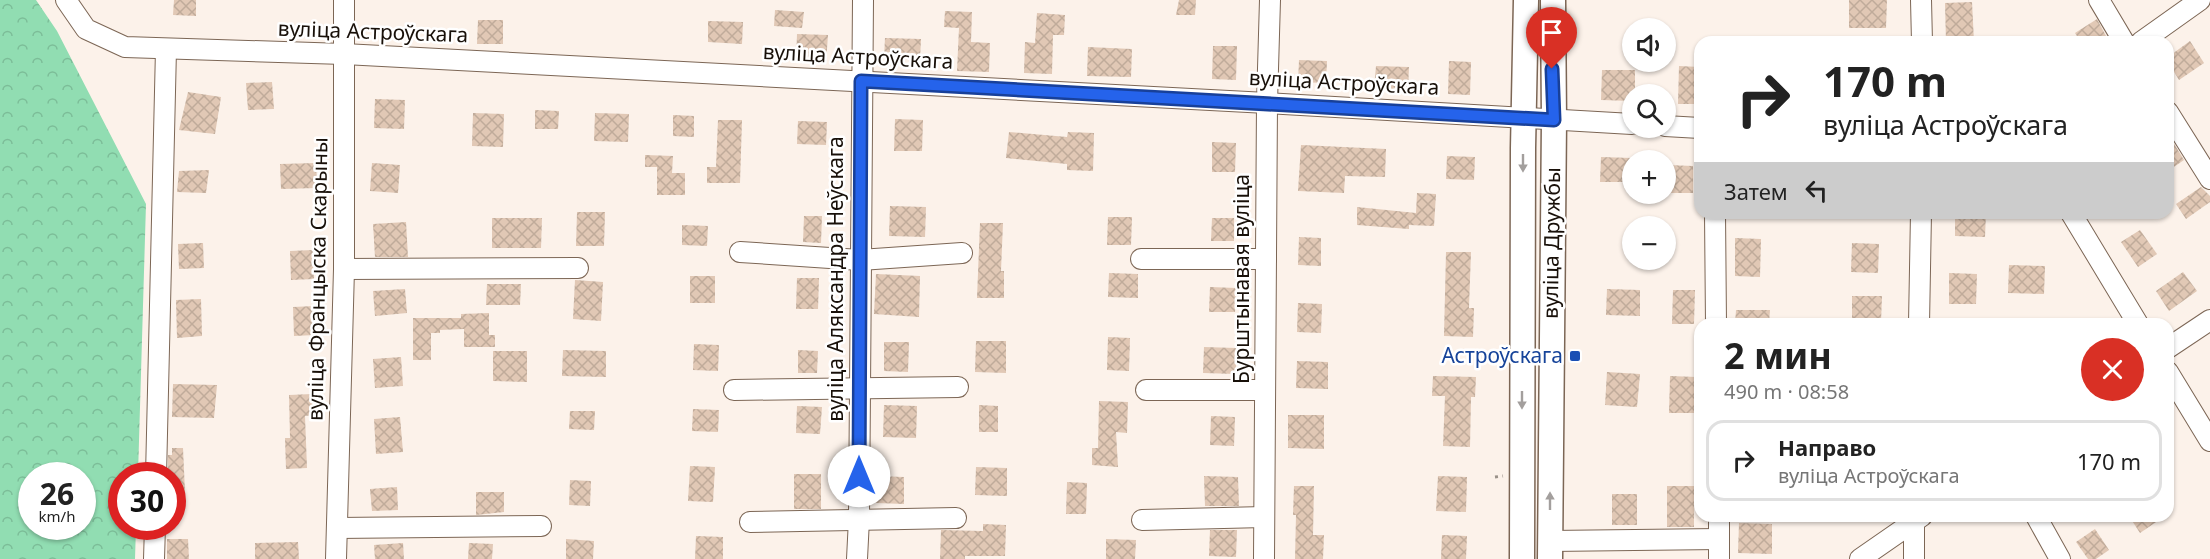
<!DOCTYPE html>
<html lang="ru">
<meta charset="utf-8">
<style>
body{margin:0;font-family:"Noto Sans",sans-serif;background:#f6f6f6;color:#222;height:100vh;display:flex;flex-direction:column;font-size:22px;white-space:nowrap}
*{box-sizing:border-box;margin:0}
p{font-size:20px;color:#767676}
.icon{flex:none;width:33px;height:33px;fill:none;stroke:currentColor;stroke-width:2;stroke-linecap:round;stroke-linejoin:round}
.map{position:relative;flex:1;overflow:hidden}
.drawer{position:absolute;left:1694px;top:318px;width:480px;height:204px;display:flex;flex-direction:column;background:#fff;border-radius:18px;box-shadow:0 2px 4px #0004}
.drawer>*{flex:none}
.hud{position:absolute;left:1694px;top:36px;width:480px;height:183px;border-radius:18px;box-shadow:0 2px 4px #0004;background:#fff;color:#222;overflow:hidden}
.tools{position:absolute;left:1622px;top:18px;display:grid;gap:12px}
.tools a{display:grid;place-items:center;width:54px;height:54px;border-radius:50%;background:#fff;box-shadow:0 2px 4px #0004;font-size:30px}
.speed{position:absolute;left:18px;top:462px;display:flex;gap:12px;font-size:30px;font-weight:700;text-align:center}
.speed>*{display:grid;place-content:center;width:78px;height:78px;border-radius:50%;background:#fff;box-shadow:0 2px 4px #0004;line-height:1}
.speed small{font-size:15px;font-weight:400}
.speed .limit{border:9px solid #d22;background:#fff;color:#111}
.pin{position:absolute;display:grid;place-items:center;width:51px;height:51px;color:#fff;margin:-62px -26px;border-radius:50% 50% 50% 0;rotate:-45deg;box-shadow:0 0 6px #0007}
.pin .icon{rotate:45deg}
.me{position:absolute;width:66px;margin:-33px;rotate:0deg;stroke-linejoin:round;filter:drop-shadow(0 0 4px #0008)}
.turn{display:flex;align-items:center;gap:21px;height:126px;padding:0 30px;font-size:27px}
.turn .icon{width:78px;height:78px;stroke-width:2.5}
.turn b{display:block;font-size:42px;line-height:51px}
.then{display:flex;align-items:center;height:57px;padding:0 30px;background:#0003;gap:12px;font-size:22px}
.round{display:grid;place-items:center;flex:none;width:63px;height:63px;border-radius:32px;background:#f6f6f6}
.summary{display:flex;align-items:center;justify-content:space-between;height:102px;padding:0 30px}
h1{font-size:36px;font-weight:700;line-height:45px}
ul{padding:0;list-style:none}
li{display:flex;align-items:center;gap:18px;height:81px;margin:0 12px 9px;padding:0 18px;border:3px solid #e0e0e0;border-radius:18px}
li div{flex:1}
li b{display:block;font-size:22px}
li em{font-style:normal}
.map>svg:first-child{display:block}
</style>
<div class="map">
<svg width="2210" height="559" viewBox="0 0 2210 559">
<defs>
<pattern id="forest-crowns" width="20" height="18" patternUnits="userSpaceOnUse" patternTransform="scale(1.5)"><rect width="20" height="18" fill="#91ddb2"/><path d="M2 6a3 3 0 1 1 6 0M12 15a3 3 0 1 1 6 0" fill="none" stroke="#7cbd98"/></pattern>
<pattern id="building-cross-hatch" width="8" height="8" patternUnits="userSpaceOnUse" patternTransform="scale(1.5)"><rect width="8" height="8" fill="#e1c8b5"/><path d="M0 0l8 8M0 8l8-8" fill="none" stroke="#c0ab9a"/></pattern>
</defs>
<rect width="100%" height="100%" fill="#fcf2ea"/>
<path fill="url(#forest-crowns)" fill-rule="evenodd" d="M0,0H36L57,31L146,204L138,475L122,476V526L136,527L135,559H0ZM32,476H82V526H32Z"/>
<g fill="url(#building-cross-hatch)">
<polygon points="174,0 196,0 196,16 173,15"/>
<polygon points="1179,0 1196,0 1195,15 1176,15"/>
<polygon points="1849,0 1887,0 1886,28 1849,28"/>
<polygon points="1972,2 1974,42 1946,42 1945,3"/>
<polygon points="775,10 804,12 802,28 774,26"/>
<polygon points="945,11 972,12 971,42 990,43 989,72 957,71 959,28 944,27"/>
<polygon points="1037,13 1065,15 1064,35 1053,35 1052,74 1024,73 1025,42 1035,43"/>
<polygon points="2097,19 2106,36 2097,42 2081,42 2075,33"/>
<polygon points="478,20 503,20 503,44 477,44"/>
<polygon points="708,21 743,22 742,44 708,42"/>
<polygon points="797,34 828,35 826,63 796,62"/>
<polygon points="885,38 921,39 920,60 884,58"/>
<polygon points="2190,41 2204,63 2179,80 2168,62 2168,57"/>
<polygon points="1213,46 1237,46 1236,80 1212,79"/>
<polygon points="1088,47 1132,49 1131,77 1087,76"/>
<polygon points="1299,60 1327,61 1326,83 1298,82"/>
<polygon points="1449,61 1471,62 1470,95 1448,94"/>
<polygon points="1376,66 1409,67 1408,90 1374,88"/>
<polygon points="1679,66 1700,67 1700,104 1678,104"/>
<polygon points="1602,70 1635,70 1635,94 1632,94 1632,101 1601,100"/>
<polygon points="272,82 274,109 248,110 246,83"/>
<polygon points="188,92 221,97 215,134 179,130"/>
<polygon points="375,99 405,100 404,129 374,128"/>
<polygon points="535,110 559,111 558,129 535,129"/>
<polygon points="473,113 504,114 503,147 472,146"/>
<polygon points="595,113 629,114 628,142 594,141"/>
<polygon points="673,115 694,116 694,137 673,136"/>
<polygon points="895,119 923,120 922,151 894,151"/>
<polygon points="718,120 742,120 740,183 707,183 707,167 716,167"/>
<polygon points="798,121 827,122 826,145 797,144"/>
<polygon points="1009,132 1067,137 1068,132 1094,133 1093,171 1067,170 1067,164 1006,158"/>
<polygon points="2168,134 2184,160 2168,171"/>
<polygon points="1212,142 1236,143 1235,172 1212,172"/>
<polygon points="1301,145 1386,149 1385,177 1345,176 1344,193 1298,191"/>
<polygon points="645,155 673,156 672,173 685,173 685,195 657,195 657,167 645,167"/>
<polygon points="1447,156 1475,157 1474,180 1446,179"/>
<polygon points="1601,157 1632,158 1632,182 1600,182"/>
<polygon points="316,163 317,188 281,189 280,164"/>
<polygon points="372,163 400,165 398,193 370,191"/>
<polygon points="1668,165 1693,166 1693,193 1667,193"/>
<polygon points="209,170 206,193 177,192 179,171"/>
<polygon points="2201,187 2210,196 2210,202 2186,219 2176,204"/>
<polygon points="1417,193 1436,194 1434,226 1409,225 1409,229 1357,225 1357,207 1416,213"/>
<polygon points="890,206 926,207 925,237 889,236"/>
<polygon points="577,212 605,212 604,246 576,246"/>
<polygon points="1955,213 1986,213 1985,237 1955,236"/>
<polygon points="804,216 822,216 821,243 803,242"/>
<polygon points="1108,217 1132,217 1131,245 1107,245"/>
<polygon points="492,218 542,218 541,248 492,248"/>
<polygon points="1212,218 1234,218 1234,241 1211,241"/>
<polygon points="406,222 408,257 375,257 373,224"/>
<polygon points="980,223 1003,223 1001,271 1004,271 1004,298 977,298"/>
<polygon points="682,225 708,226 707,246 682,245"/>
<polygon points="2140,230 2157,254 2138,267 2121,242"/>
<polygon points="1299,237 1321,238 1321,266 1298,265"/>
<polygon points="1735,238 1761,239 1760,277 1735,276"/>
<polygon points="203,243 204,268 179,269 178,244"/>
<polygon points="1852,243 1879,244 1878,273 1851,272"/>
<polygon points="313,250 314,279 291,280 290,251"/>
<polygon points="1446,252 1471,252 1469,308 1474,308 1473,337 1444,336"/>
<polygon points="2009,265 2045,266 2044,294 2008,293"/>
<polygon points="2183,272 2197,291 2169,311 2156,291"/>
<polygon points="1109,273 1138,274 1138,298 1108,297"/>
<polygon points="1949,273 1977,274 1976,304 1949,304"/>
<polygon points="876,274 920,276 919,317 874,314"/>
<rect x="690" y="276" width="25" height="27"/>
<polygon points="797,278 819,278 818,309 796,309"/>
<polygon points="575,280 603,282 601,321 573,319"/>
<polygon points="487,284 521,284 520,305 486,305"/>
<polygon points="1210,287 1236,288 1235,312 1209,312"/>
<polygon points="405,289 407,313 375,316 373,291"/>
<polygon points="1607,289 1640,290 1640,316 1606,315"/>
<polygon points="1673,290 1695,290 1694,324 1672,324"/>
<polygon points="1852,296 1882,296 1881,322 1852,322"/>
<polygon points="201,299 202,336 177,338 176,300"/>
<polygon points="1298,303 1322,304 1321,333 1297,332"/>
<polygon points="314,306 315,335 294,336 293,307"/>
<polygon points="1736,310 1770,310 1769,324 1735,324"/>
<polygon points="489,313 489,335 495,335 495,347 464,347 464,329 440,330 440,333 431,333 431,360 413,360 413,318 461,318 461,314"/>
<polygon points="1108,337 1130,338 1129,371 1107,370"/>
<polygon points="976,341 1006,341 1006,373 975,372"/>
<polygon points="884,342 909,342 908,372 884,371"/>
<polygon points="694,344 719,345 718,371 693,370"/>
<polygon points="1204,347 1236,348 1236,374 1203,373"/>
<polygon points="563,350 606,351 606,377 562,376"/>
<polygon points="798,350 818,351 817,373 798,373"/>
<polygon points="493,351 527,351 527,382 493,381"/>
<polygon points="401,357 403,386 375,388 373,359"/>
<polygon points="1297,361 1328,362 1328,389 1296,388"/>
<polygon points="1607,372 1640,374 1637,407 1605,405"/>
<polygon points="1433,376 1476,377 1475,397 1471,397 1470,447 1443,446 1445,396 1432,396"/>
<polygon points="1670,376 1697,377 1696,413 1669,413"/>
<polygon points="173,384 217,385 214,418 172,417"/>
<polygon points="312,394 313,415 305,416 307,468 286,469 285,438 290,438 289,395"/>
<polygon points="1099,401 1128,402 1127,433 1116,432 1118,467 1092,465 1092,448 1098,448"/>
<polygon points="884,405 917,406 916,438 883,437"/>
<polygon points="979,405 998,406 998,432 979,432"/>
<polygon points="797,406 822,407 820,434 796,433"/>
<polygon points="693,409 719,410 718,432 692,431"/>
<polygon points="570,411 595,411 594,430 569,429"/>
<polygon points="1288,415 1324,415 1324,449 1288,448"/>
<polygon points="1211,416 1235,417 1234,446 1210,445"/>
<polygon points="400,417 403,452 376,454 374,419"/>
<polygon points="172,448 183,448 185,492 172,492 172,476 168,476 168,455 172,455"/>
<polygon points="690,466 715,467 713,502 688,501"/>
<polygon points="976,467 1007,468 1007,496 975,495"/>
<rect x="794" y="474" width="27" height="35"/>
<polygon points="877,476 904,477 904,504 876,503"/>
<polygon points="1204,476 1238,477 1239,506 1205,506"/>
<polygon points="1438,476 1467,477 1466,512 1436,511"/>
<polygon points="570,480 591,481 590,506 569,505"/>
<polygon points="1067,482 1087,483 1086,514 1066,514"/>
<polygon points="1294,486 1314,486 1313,535 1324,535 1323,559 1295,559 1296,515 1293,515"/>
<rect x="1667" y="486" width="27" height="41"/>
<polygon points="397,487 398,510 372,511 370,489"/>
<polygon points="476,492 504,492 504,512 476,515"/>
<rect x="1612" y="494" width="25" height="31"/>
<polygon points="2129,516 2165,516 2140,533"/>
<polygon points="1739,523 1772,524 1772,554 1738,553"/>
<polygon points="983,524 1006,525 1005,556 965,556 965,559 940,559 941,530 983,531"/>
<polygon points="2095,529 2109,550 2096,559 2088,559 2076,542"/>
<polygon points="1210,530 1237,530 1236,557 1209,556"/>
<polygon points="1442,535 1467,536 1466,559 1441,559"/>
<polygon points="696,536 723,537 723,559 695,559"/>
<polygon points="167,539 188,539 189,559 167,559"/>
<polygon points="566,539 594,541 593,559 566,559"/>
<polygon points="1106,539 1136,540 1135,559 1106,559"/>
<polygon points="298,542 299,559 255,559 255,543"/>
<polygon points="403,543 404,559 375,559 374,545"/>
<polygon points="469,543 493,544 492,559 468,559"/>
</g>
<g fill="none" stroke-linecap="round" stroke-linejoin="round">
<defs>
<g id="minor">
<polyline points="66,0 86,29 125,47 344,54 1267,103 1632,124"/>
<polyline points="1921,0 1922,42"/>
<polyline points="2099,0 2124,42"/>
<polyline points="2141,42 2200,0"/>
<polyline points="2168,112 2210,179"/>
<polyline points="1665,126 1700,128"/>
<polyline points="1715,213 1716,324"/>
<polyline points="2071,213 2138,324"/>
<polyline points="740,252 860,260 962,253"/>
<polyline points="1141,259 1266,259"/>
<polyline points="344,269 578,268"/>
<polyline points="1919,324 1921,213"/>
<polyline points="2168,348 2210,320"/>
<polyline points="2168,372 2210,441"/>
<polyline points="734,390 958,387"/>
<polyline points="1146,390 1265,390"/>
<polyline points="156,476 166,49"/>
<polyline points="1719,516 1719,559"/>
<polyline points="1914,516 1914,559"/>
<polyline points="2036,516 2060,559"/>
<polyline points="1142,520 1264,517"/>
<polyline points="750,522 956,518"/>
<polyline points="337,528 541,526"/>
<polyline points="1550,541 1719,539"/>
<polyline points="154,559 155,526"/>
<polyline points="336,559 344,269 344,0"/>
<polyline points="857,559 859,519 863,0"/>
<polyline points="1264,559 1267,103 1270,0"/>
<polyline points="1860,559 1922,516"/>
</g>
<g id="major">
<polyline points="1522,559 1523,148 1526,0"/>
<polyline points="1550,559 1554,120 1553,0"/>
</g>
</defs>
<use href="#minor" stroke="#7c6655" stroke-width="22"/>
<use href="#major" stroke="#7c6655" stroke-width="27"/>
<polyline stroke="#9a9189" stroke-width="3" stroke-dasharray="3 4.5" stroke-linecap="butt" points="1495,477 1503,476"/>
<use href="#minor" stroke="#fff" stroke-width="20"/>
<use href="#major" stroke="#fff" stroke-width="24"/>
</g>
<defs><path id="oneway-solid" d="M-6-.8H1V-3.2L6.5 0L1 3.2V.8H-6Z" transform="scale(1.5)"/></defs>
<g fill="#a39f9d">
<use href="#oneway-solid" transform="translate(1523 163) rotate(90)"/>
<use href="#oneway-solid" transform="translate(1522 400) rotate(90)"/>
<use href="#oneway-solid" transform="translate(1550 501) rotate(-90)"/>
</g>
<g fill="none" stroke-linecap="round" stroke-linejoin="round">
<defs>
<polyline id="route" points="859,476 861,81 1554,120 1552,69"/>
</defs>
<use href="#route" stroke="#184099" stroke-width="15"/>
<use href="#route" stroke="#2563eb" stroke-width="10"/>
</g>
<rect fill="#1a4fb4" stroke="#fff" stroke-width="2" x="1569" y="350" width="12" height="12" rx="3"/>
<g text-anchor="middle" stroke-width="5" stroke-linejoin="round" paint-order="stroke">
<g font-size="21" fill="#181009" stroke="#fff">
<text transform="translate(373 32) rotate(2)" y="7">вуліца Астроўскага</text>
<text transform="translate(858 57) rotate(3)" y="7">вуліца Астроўскага</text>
<text transform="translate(1344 83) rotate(3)" y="7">вуліца Астроўскага</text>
<text transform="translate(1552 243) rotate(-89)" y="7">вуліца Дружбы</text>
<text transform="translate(318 279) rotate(-89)" y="7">вуліца Францыска Скарыны</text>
<text transform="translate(836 279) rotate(-90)" y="7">вуліца Аляксандра Неўскага</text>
<text transform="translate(1242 279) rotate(-90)" y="7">Бурштынавая вуліца</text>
</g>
<g font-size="21" fill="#164399" stroke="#fff" text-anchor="end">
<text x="1563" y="363">Астроўскага</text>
</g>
</g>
</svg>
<div class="tools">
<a><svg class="icon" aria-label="sound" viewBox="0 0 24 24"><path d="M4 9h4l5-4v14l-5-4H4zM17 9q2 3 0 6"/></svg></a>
<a><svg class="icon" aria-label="search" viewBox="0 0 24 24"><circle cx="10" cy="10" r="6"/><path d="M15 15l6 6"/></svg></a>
<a>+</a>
<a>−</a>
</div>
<div class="speed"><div>26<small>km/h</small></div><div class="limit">30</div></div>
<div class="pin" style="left:1552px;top:69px;background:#d93025"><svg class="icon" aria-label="arrive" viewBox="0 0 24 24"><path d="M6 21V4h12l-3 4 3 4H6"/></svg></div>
<svg class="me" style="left:859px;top:476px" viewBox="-20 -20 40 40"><circle r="19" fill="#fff"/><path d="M0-13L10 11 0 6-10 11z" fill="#2563eb"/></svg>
<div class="hud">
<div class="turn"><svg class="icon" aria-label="right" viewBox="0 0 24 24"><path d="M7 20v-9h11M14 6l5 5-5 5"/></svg><div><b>170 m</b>вуліца Астроўскага</div></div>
<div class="then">Затем<svg class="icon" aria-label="left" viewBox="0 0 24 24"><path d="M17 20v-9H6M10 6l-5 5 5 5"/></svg></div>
</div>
<section class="drawer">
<div class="summary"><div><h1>2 мин</h1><p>490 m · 08:58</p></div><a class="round" style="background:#d93025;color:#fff"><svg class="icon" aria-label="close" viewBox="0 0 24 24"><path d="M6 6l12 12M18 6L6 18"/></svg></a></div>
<ul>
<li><svg class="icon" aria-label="right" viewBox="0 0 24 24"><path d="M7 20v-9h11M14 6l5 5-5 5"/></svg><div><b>Направо</b><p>вуліца Астроўскага</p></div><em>170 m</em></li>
</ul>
</section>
</div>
